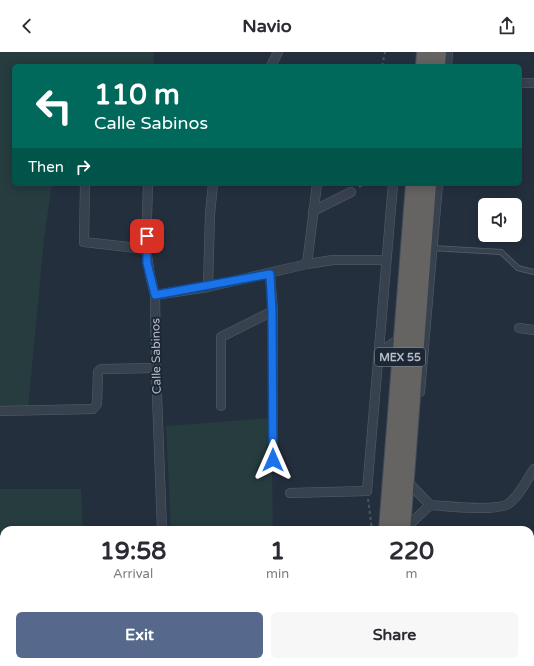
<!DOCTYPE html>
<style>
body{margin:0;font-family:"Varela Round",sans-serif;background:#f7f7f7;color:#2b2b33;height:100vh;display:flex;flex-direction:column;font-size:15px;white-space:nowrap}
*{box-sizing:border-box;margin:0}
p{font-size:13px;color:#7c7c81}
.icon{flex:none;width:22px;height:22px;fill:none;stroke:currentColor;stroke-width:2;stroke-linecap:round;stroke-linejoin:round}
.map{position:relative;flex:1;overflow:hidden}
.panel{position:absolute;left:0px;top:474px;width:534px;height:140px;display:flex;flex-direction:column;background:#fff;border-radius:12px 12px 0 0;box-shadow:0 2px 10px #0003}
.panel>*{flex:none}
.hud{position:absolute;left:12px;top:12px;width:510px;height:122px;border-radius:6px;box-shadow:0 2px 10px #0003;background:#00695c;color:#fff;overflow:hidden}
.controls{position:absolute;left:478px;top:146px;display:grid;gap:8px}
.controls a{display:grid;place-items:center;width:44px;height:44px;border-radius:6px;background:#fff;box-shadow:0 2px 10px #0003;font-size:20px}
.pin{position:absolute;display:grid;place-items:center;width:34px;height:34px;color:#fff;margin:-17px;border-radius:8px;box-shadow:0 2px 6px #0006}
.me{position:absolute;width:44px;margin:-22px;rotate:0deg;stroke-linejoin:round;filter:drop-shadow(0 0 3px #0008)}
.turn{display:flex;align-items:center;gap:14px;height:84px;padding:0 16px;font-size:18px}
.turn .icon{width:52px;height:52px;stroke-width:2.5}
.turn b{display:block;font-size:28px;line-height:34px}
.then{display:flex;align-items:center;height:38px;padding:0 16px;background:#0003;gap:8px;font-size:15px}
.eta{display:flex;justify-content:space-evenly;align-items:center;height:68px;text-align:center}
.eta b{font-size:24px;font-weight:800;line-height:28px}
.primary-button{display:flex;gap:8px;margin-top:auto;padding:8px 16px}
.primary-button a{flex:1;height:46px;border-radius:6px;background:#56698c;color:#fff;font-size:16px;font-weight:800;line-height:46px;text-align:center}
.primary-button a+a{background:#f7f7f7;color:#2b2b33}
header{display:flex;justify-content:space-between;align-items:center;height:52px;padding:0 16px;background:#fff;font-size:18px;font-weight:800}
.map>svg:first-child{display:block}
</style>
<header><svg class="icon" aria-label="back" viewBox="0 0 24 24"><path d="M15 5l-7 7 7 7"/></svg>Navio<svg class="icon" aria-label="share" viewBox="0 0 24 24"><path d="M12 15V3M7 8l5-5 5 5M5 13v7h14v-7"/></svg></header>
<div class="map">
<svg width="534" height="614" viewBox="0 0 534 614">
<rect width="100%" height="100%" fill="#242f3e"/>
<g fill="#263c3f">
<polygon points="0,0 154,0 153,14 14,14 14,132 52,132 44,187 28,357 0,358"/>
<polygon points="271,366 273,478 171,478 166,374"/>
<polygon points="0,437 81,437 83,478 4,478 4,610 445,610 448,614 0,614"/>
<polygon points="401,474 402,478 332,478"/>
</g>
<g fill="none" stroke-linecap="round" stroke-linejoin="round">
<defs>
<g id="service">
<polyline points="432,196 501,200 518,216 534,220"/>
<polyline points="466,610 467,614"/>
</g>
<g id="minor">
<polyline points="271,14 278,0"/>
<polyline points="447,14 448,0"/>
<polyline points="520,31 534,31"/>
<polyline points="85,132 84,190 146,197"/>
<polyline points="148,132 146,197 150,223 155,243 156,316 162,478"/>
<polyline points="313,159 351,140"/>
<polyline points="307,212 317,132"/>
<polyline points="270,222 273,259 273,408"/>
<polyline points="208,235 210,162 213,132"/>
<polyline points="155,243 208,235 307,212 333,208 386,208"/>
<polyline points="519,276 534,278"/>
<polyline points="379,301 401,286"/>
<polyline points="420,340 438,132"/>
<polyline points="221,354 221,285 273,259"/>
<polyline points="0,359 93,357 97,352 98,320 101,317 156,316"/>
<path d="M405,427L430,453C448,454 494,460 508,452C519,445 527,427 534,417"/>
<polyline points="290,441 367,439 393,132"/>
<polyline points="404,478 430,453"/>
<polyline points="0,542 4,543"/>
<polyline points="94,610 98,614"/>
<polyline points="143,614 144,610"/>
</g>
<g id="trunk">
<polyline points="424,14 425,0"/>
<polyline points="437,14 438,0"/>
<polyline points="387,478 414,132"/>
<polyline points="402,478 428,132"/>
<polyline points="430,610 434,614"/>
<polyline points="452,610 455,614"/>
</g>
</defs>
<use href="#service" stroke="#565f6c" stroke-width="6"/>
<use href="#minor" stroke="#565f6c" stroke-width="10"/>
<use href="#trunk" stroke="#434c59" stroke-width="18"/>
<g stroke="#44595c" stroke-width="2" stroke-dasharray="3 3" stroke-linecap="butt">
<polyline points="382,14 385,0"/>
<polyline points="359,135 365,132"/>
<polyline points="368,447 372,478"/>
<polyline points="411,610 414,614"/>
</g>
<use href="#service" stroke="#38414e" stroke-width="4.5"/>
<use href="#minor" stroke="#38414e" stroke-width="9"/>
<use href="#trunk" stroke="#656462" stroke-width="16"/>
</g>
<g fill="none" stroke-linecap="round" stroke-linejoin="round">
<defs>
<polyline id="route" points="147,184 147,211 155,243 270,222 272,259 273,408"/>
</defs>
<use href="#route" stroke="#114b97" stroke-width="10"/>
<use href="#route" stroke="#1a73e8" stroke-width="7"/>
</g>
<g text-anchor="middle" stroke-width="4" stroke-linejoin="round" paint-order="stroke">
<rect fill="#1d2633" stroke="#878f9c" stroke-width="1" x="375" y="296" width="50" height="18" rx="3"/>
<g font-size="11" font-weight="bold" fill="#b4bcc9">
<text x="400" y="309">MEX 55</text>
</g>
<g font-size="12" fill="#b4bcc9" stroke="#1d2633">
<text transform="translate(156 304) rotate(-91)" y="4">Calle Sabinos</text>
</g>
</g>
</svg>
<div class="controls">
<a><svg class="icon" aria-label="sound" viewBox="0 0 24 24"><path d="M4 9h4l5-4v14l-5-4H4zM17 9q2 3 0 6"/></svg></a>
</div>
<div class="pin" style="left:147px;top:184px;background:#d93025"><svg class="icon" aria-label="arrive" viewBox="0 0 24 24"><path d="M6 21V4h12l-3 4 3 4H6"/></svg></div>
<svg class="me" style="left:273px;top:408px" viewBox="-20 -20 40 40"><path d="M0-17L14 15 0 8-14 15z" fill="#1a73e8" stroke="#fff" stroke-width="4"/></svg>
<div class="hud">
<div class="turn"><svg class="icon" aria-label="left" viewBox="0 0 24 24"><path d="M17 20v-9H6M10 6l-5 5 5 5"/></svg><div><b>110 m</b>Calle Sabinos</div></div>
<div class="then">Then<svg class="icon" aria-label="right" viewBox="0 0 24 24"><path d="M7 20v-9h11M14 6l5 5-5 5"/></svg></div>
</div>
<section class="panel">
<div class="eta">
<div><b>19:58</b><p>Arrival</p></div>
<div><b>1</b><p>min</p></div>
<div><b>220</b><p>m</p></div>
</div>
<div class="primary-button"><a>Exit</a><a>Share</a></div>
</section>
</div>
